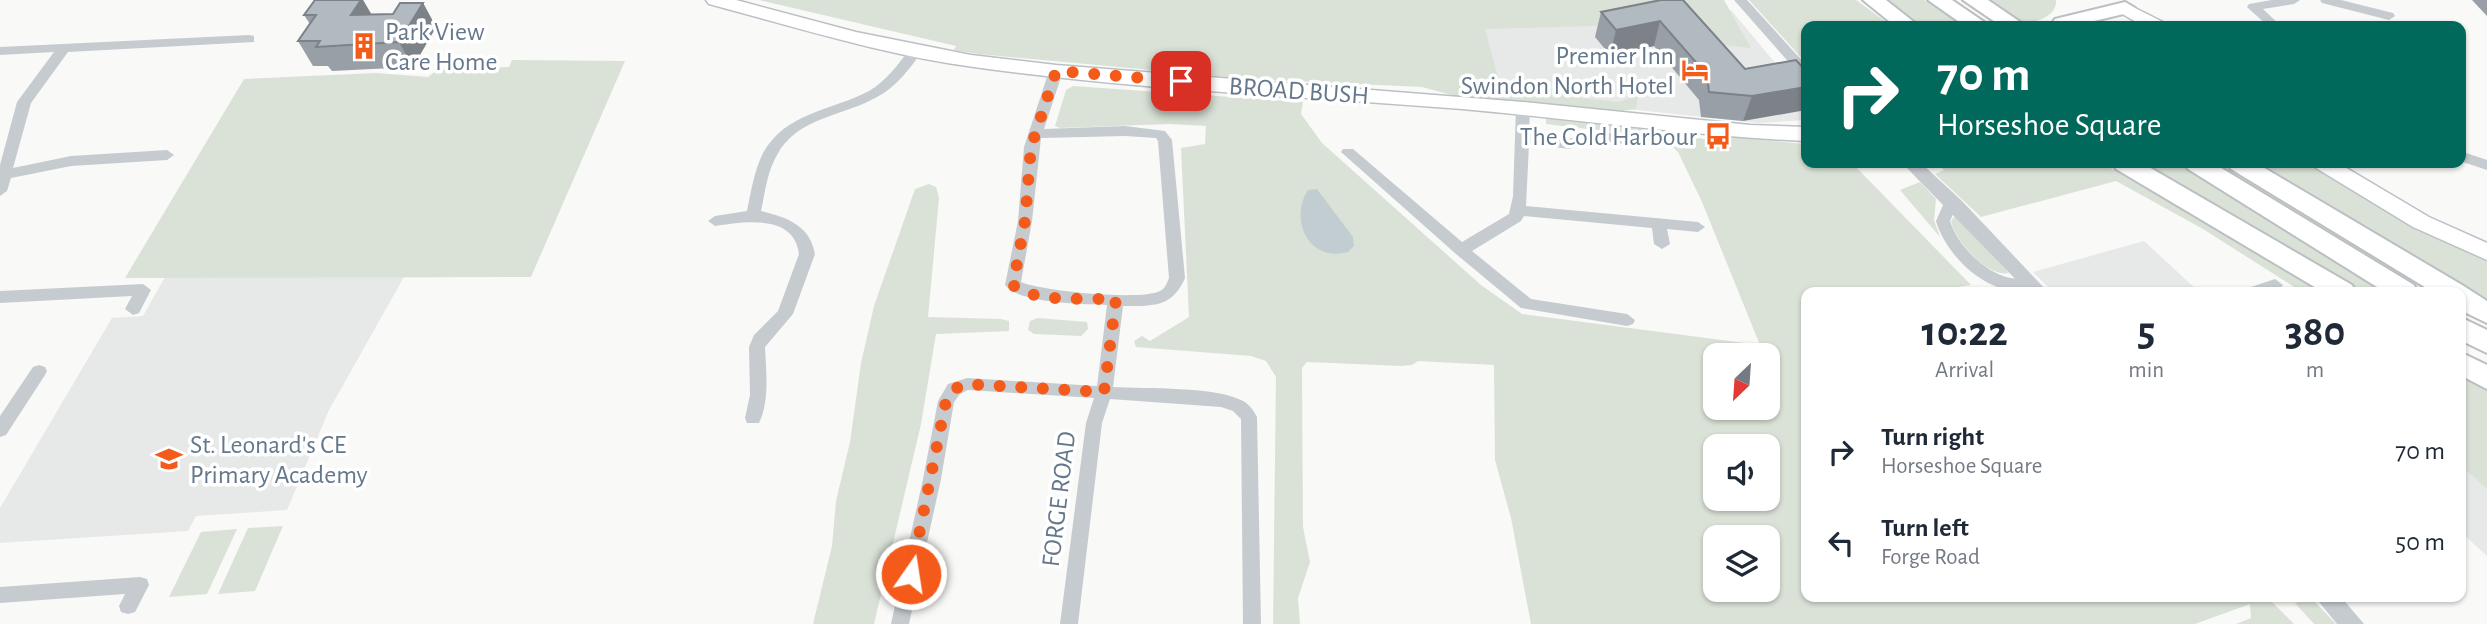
<!DOCTYPE html>
<style>
body{margin:0;font-family:"Alegreya Sans",sans-serif;background:#f6f6f7;color:#1f2937;height:100vh;display:flex;flex-direction:column;font-size:26px;white-space:nowrap}
*{box-sizing:border-box;margin:0}
p{font-size:23px;color:#747a83}
.icon{flex:none;width:38px;height:38px;fill:none;stroke:currentColor;stroke-width:2;stroke-linecap:round;stroke-linejoin:round}
.map{position:relative;flex:1;overflow:hidden}
.drawer{position:absolute;left:1801px;top:287px;width:665px;height:315px;display:flex;flex-direction:column;background:#fff;border-radius:14px;box-shadow:0 2px 5px #0004}
.drawer>*{flex:none}
.top-card{position:absolute;left:1801px;top:21px;width:665px;height:147px;border-radius:14px;box-shadow:0 2px 5px #0004;background:#00695c;color:#fff;overflow:hidden}
.needle{width:46px;rotate:205deg}
.fabs{position:absolute;left:1703px;top:343px;display:grid;gap:14px}
.fabs a{display:grid;place-items:center;width:77px;height:77px;border-radius:14px;background:#fff;box-shadow:0 2px 5px #0004;font-size:35px}
.pin{position:absolute;display:grid;place-items:center;width:60px;height:60px;color:#fff;margin:-30px;border-radius:14px;box-shadow:0 4px 10px #0006}
.me{position:absolute;width:77px;margin:-38px;rotate:13deg;stroke-linejoin:round;filter:drop-shadow(0 0 5px #0008)}
.turn{display:flex;align-items:center;gap:24px;height:147px;padding:0 21px;font-size:32px}
.turn .icon{width:91px;height:91px;stroke-width:2.5}
.turn b{display:block;font-size:49px;line-height:60px}
.eta{display:flex;justify-content:space-evenly;align-items:center;height:119px;text-align:center}
.eta b{font-size:42px;font-weight:700;line-height:49px}
ul{padding:0;list-style:none}
li{display:flex;align-items:center;gap:21px;height:91px;padding:0 21px}
li div{flex:1}
li b{display:block;font-size:26px}
li em{font-style:normal}
.map>svg:first-child{display:block}
</style>
<div class="map">
<svg width="2487" height="624" viewBox="0 0 2487 624">
<rect width="100%" height="100%" fill="#f9f9f7"/>
<g fill="#e7e8e8">
<polygon points="1731,10 1806,100 1806,120 1758,123 1433,88 1411,25"/>
<polygon points="2144,241 2199,292 2053,292 2033,272"/>
<polygon points="165,277 404,277 329,410 287,510 196,516 188,531 0,543 0,508 112,318 143,316"/>
<polygon points="2461,466 2487,489 2487,556 2461,532"/>
</g>
<g fill="#dae2d7" fill-rule="evenodd">
<polygon points="759,0 1724,0 1751,48 1695,42 1677,19 1590,26 1485,29 1501,89 1618,102 1638,95 1636,109 1621,111 1459,97 1422,87 1248,79 978,54 954,50 956,46"/>
<polygon points="1749,0 1856,0 1892,26 1806,26 1806,63"/>
<polygon points="1885,0 1924,0 1963,26 1920,26"/>
<path d="M1983,0H2056C2057,17 2037,21 2023,25Z"/>
<polygon points="512,60 625,61 531,277 125,278 244,79 376,73 428,77 437,70 509,67"/>
<path d="M1073,86L1303,102L1301,114L1322,143L1481,285L1522,314L1760,345L1702,202L1678,152L1667,142L1654,137L1546,124V118L1671,131L1711,141L1726,137L1806,144V163H1852L1971,285L1924,292H1806V597H2270L2268,598L2294,624H2236L2251,618L2250,604L2195,624H1531L1511,518L1495,460L1494,365L1418,361L1412,365L1401,366L1307,362L1302,368L1303,527L1310,562L1298,598L1300,624H1273L1276,377L1266,361L1251,356L1136,347L1134,341L1142,336L1150,341L1189,317L1181,148L1205,144L1206,126L1169,124L1060,128L1055,126L1066,90ZM1715,355H1768V408H1715ZM1715,446H1768V499H1715ZM1715,537H1768V590H1715Z"/>
<polygon points="1937,163 2102,163 2323,292 2302,292 2203,229 2116,181 1981,217 1935,174 1944,170"/>
<polygon points="2140,163 2179,163 2386,292 2357,292"/>
<polygon points="2212,163 2224,163 2439,292 2428,292"/>
<polygon points="2251,163 2308,163 2381,208 2487,258 2487,303"/>
<polygon points="1920,182 1936,199 1934,220 1940,237 1900,190"/>
<polygon points="929,184 936,187 939,198 928,317 1001,319 1009,321 1009,331 936,334 921,424 874,624 813,624 832,546 836,501 850,442 861,363 874,306 915,189"/>
<path d="M1954,217L1958,218L2009,273C1988,278 1954,240 1951,221Z"/>
<polygon points="1038,318 1087,322 1088,329 1081,336 1034,334 1028,330 1030,321"/>
<polygon points="2460,375 2487,391 2487,489 2461,466"/>
<polygon points="283,526 255,591 218,594 248,528"/>
<polygon points="237,529 207,594 169,597 201,532"/>
<polygon points="2308,600 2314,601 2336,624 2314,624 2295,603"/>
</g>
<path fill="#c2cdd2" d="M1317,189L1353,237L1354,246L1348,252C1308,263 1289,219 1308,190Z"/>
<g fill="none" stroke-linecap="round" stroke-linejoin="round">
<defs>
<g id="secondary">
<path d="M706,0H736L856,32L971,55L1056,65L1523,102L1750,125L1806,127V141C1691,136 1577,119 1462,109C1300,96 1135,90 974,67C884,55 796,27 709,4Z"/>
<polygon points="2125,3 2163,22 2165,26 2143,26 2119,12 2116,8 2119,4"/>
<polygon points="2313,163 2338,163 2429,217 2487,243 2487,260 2413,227 2316,168"/>
</g>
<polygon id="primary" points="2125,2 2135,8 2132,12 2073,26 2054,26 2052,23 2055,19"/>
<g id="trunk">
<polygon points="1863,0 1886,0 1919,26 1895,26"/>
<polygon points="1928,0 1952,0 1990,26 1965,26"/>
<polygon points="1963,0 1988,0 2026,26 2001,26"/>
<polygon points="2112,163 2142,163 2352,285 2356,292 2323,292 2116,169"/>
<polygon points="2184,163 2213,163 2414,285 2418,292 2385,292 2188,169"/>
<polygon points="2227,163 2256,163 2462,285 2487,301 2487,323 2460,310 2460,292 2433,292 2231,169"/>
<polygon points="2460,317 2487,330 2487,353 2460,340"/>
<polygon points="2460,352 2487,365 2487,389 2460,375"/>
</g>
</defs>
<use href="#secondary" stroke="#bbc0c5" stroke-width="3"/>
<use href="#primary" stroke="#bcc0c4" stroke-width="4"/>
<use href="#trunk" stroke="#bbbfc2" stroke-width="4"/>
<g fill="#c6cbcf" fill-rule="evenodd">
<polygon points="1734,0 1747,0 1806,65 1806,77 1801,76"/>
<polygon points="2272,0 2300,0 2294,4 2263,9 2281,26 2268,26 2247,7 2249,4"/>
<polygon points="2320,0 2341,0 2393,13 2395,16 2389,20 2322,3"/>
<polygon points="249,35 254,36 254,42 68,52 31,103 13,168 71,156 167,150 174,155 167,160 71,166 11,178 7,191 0,196 0,165 17,102 54,52 0,55 0,47"/>
<path d="M915,47L922,51C910,69 896,87 877,97C844,116 797,117 777,155C767,172 765,193 761,211C786,217 810,225 815,254L793,314L765,347C766,372 770,400 759,423H747L745,418L750,395L749,347L754,335L778,311L799,254C794,213 744,222 715,226L708,221L715,216L747,211C751,192 754,171 763,153C786,112 831,111 869,91C886,81 899,64 910,48Z"/>
<path d="M1056,67L1063,71L1044,129L1125,126L1165,131L1172,140L1185,278C1172,308 1152,306 1123,306L1113,387C1146,389 1216,386 1243,401C1249,404 1254,411 1257,417L1261,624H1243L1241,419L1233,411L1221,407L1110,399L1102,423L1078,624H1060L1086,423L1094,398L968,390L960,394L954,402L941,479L909,624H891L923,479L938,401L948,384L967,378L1097,386L1107,305C1084,304 1019,304 1005,285L1018,221L1024,147L1049,71ZM1125,136L1156,138L1158,141L1169,278C1167,283 1165,289 1160,291C1141,301 1041,291 1021,282L1032,221L1041,138Z"/>
<polygon points="1523,104 1530,108 1529,134 1569,139 1592,131 1650,136 1657,141 1650,146 1593,141 1570,149 1529,144 1526,206 1698,222 1705,227 1698,232 1667,229 1670,244 1662,249 1654,244 1652,228 1524,216 1521,221 1472,251 1531,299 1627,314 1635,320 1633,324 1627,326 1521,308 1456,254 1341,152 1343,149 1353,149 1462,242 1509,214 1513,196 1516,108"/>
<polygon points="2460,151 2487,160 2487,170 2460,161"/>
<path d="M1952,195L1959,200L1950,221C1957,244 1981,268 2003,276C2014,280 2026,278 2036,281L2039,285L2036,289C1994,302 1947,259 1936,221L1947,196Z"/>
<polygon points="2275,279 2283,285 2280,289 2270,292 2245,292 2248,288"/>
<polygon points="143,284 151,290 139,313 133,315 125,309 132,296 0,303 0,291"/>
<polygon points="39,365 45,367 47,371 45,375 6,435 0,437 0,416 33,367"/>
<polygon points="140,577 147,579 149,585 135,612 128,614 121,612 119,606 125,594 0,603 0,587"/>
</g>
<g fill="#c6cbcf" fill-rule="evenodd">
<polygon points="1902,163 1921,163 1962,201 2048,292 2028,292"/>
<polygon points="2315,597 2341,597 2364,624 2337,624"/>
</g>
<use href="#secondary" fill="#fff" fill-rule="evenodd"/>
<use href="#primary" fill="#fff" fill-rule="evenodd"/>
<use href="#trunk" fill="#fff" fill-rule="evenodd"/>
</g>
<g fill="#989fa6">
<polygon points="315,0 363,0 372,15 393,14 423,3 436,27 413,67 332,71 328,66 313,66 298,41 310,24 304,15"/>
<polygon points="1661,0 1745,69 1796,60 1743,121 1701,117 1699,100 1654,46 1610,55 1595,37 1601,12"/>
<polygon points="2472,0 2487,0 2487,16"/>
</g>
<g fill="#7c8287">
<polygon points="361,0 363,0 376,23 351,15"/>
<polygon points="423,3 436,27 413,67 399,42"/>
<polygon points="1660,21 1654,46 1610,55 1616,30"/>
<polygon points="1806,87 1806,110 1743,121 1752,96"/>
</g>
<g fill="#b1b9c1" stroke="#7c8287" stroke-width="2">
<polygon points="315,0 361,0 351,15 393,14 400,3 423,3 399,42 316,47 320,41 298,41 316,15 304,15"/>
<polygon points="1661,0 1683,0 1745,69 1796,60 1806,71 1806,87 1752,96 1709,92 1707,75 1660,21 1616,30 1601,12"/>
</g>
<g fill="none" stroke-linecap="round" stroke-linejoin="round">
<path stroke="#f45b1b" stroke-width="12" stroke-dasharray="0 21.6" d="M911,574L946,401L954,389L967,384L1104,392L1116,299C1090,298 1032,303 1013,285L1025,221L1031,147L1056,71L1181,81"/>
</g>
<defs>
<symbol id="building-bare" viewBox="-9 -9 18 18"><path d="M-4-6H4V6H1V3H-1V6H-4ZM-2.5-4.3h1.7v1.8h-1.7ZM.8-4.3h1.7v1.8H.8ZM-2.5-1h1.7V.8h-1.7ZM.8-1h1.7V.8H.8Z" fill="#f45b1b" stroke="#fff" stroke-width="2.5" paint-order="stroke"/></symbol>
<symbol id="hotel-bare" viewBox="-9 -9 18 18"><path d="M-6-4.5h1.5V1H6V5H4.5V3h-9V5H-6ZM-4 0a1.8 1.8 0 1 1 3.6 0ZM.5 0V-2.5h3Q6-2.5 6 0Z" fill="#f45b1b" stroke="#fff" stroke-width="2.5" paint-order="stroke"/></symbol>
<symbol id="bus-bare" viewBox="-9 -9 18 18"><path d="M-5-6H5V4H4V6H2V4H-2V6H-4V4H-5ZM-3.5-4V0h7V-4ZM-3.5 1.2v1.5H-2V1.2ZM2 1.2v1.5H3.5V1.2Z" fill="#f45b1b" stroke="#fff" stroke-width="2.5" paint-order="stroke"/></symbol>
<symbol id="school-bare" viewBox="-9 -9 18 18"><path d="M0-5L7-2L0 1L-7-2ZM-4 1L0 2.5L4 1V4Q0 6-4 4Z" fill="#f45b1b" stroke="#fff" stroke-width="2.5" paint-order="stroke"/></symbol>
</defs>
<g fill-rule="evenodd">
<use href="#building-bare" x="345" y="27" width="38" height="38"/>
<use href="#hotel-bare" x="1676" y="51" width="38" height="38"/>
<use href="#bus-bare" x="1699" y="117" width="38" height="38"/>
<use href="#school-bare" x="150" y="440" width="38" height="38"/>
</g>
<g text-anchor="middle" stroke-width="7" stroke-linejoin="round" paint-order="stroke">
<g font-size="26" fill="#65788b" stroke="#fff" text-anchor="start">
<text x="385" y="40">Park View<tspan x="385" dy="30">Care Home</tspan></text>
<text x="1674" y="64" text-anchor="end">Premier Inn<tspan x="1674" dy="30">Swindon North Hotel</tspan></text>
<text x="1697" y="145" text-anchor="end">The Cold Harbour</text>
<text x="190" y="453">St. Leonard's CE<tspan x="190" dy="30">Primary Academy</tspan></text>
</g>
<g font-size="26" fill="#65788b" stroke="#fff">
<text transform="translate(1299 90) rotate(4)" y="9">BROAD BUSH</text>
<text transform="translate(1058 499) rotate(-83)" y="9">FORGE ROAD</text>
</g>
</g>
</svg>
<div class="fabs">
<a><svg class="needle" viewBox="-14 -14 28 28"><path d="M0-13l5 13h-10z" fill="#e53935"/><path d="M0 13l5-13h-10z" fill="#747a83"/></svg></a>
<a><svg class="icon" aria-label="sound" viewBox="0 0 24 24"><path d="M4 9h4l5-4v14l-5-4H4zM17 9q2 3 0 6"/></svg></a>
<a><svg class="icon" aria-label="layers" viewBox="0 0 24 24"><path d="M12 4l9 5-9 5-9-5zM3 14l9 5 9-5"/></svg></a>
</div>
<div class="pin" style="left:1181px;top:81px;background:#d93025"><svg class="icon" aria-label="arrive" viewBox="0 0 24 24"><path d="M6 21V4h12l-3 4 3 4H6"/></svg></div>
<svg class="me" style="left:911px;top:574px" viewBox="-20 -20 40 40"><circle r="17" fill="#f45b1b" stroke="#fff" stroke-width="3"/><path d="M0-11L8 9 0 5-8 9z" fill="#fff"/></svg>
<div class="top-card">
<div class="turn"><svg class="icon" aria-label="right" viewBox="0 0 24 24"><path d="M7 20v-9h11M14 6l5 5-5 5"/></svg><div><b>70 m</b>Horseshoe Square</div></div>
</div>
<section class="drawer">
<div class="eta">
<div><b>10:22</b><p>Arrival</p></div>
<div><b>5</b><p>min</p></div>
<div><b>380</b><p>m</p></div>
</div>
<ul>
<li><svg class="icon" aria-label="right" viewBox="0 0 24 24"><path d="M7 20v-9h11M14 6l5 5-5 5"/></svg><div><b>Turn right</b><p>Horseshoe Square</p></div><em>70 m</em></li>
<li><svg class="icon" aria-label="left" viewBox="0 0 24 24"><path d="M17 20v-9H6M10 6l-5 5 5 5"/></svg><div><b>Turn left</b><p>Forge Road</p></div><em>50 m</em></li>
</ul>
</section>
</div>
